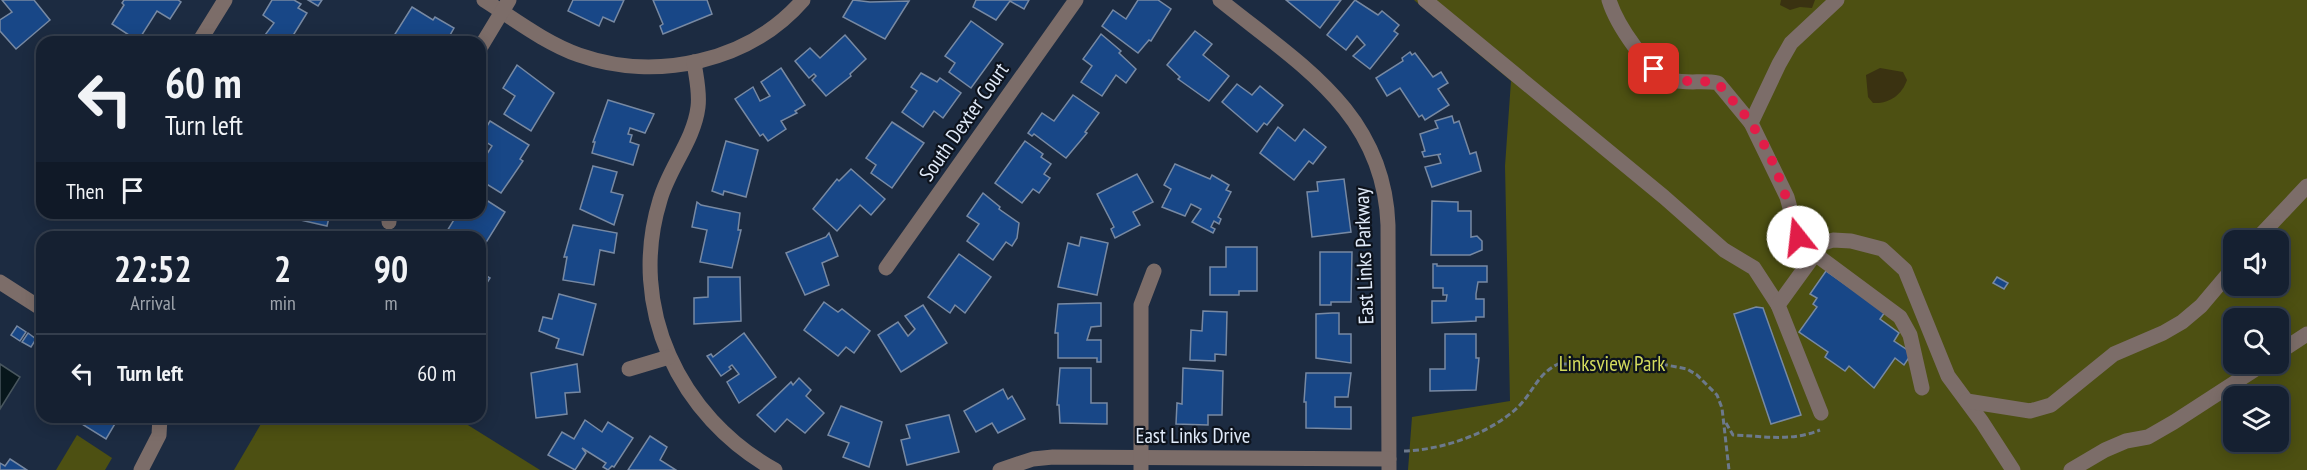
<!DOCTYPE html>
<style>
body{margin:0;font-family:"PT Sans Narrow",sans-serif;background:#222d3d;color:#f1f3f6;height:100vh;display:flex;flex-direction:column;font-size:22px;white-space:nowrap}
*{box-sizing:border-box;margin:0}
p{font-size:20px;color:#9da3ab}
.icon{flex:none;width:33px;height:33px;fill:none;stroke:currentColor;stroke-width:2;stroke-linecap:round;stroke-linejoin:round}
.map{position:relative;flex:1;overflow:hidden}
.panel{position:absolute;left:36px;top:231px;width:450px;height:192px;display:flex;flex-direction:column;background:#152031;border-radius:18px;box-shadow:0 3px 15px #0003,0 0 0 2px #343e4d}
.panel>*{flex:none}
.hud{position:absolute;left:36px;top:36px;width:450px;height:183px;border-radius:18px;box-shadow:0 3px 15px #0003,0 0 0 2px #343e4d;background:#152031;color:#f1f3f6;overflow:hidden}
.fabs{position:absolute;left:2223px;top:230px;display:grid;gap:12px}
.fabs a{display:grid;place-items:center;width:66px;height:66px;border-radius:12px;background:#152031;box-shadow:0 3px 15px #0003,0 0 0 2px #343e4d;font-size:30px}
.pin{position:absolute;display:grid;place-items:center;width:51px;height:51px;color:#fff;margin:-26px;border-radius:12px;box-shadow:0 3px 9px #0006}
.me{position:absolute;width:66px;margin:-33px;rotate:344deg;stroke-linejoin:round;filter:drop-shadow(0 0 4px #0008)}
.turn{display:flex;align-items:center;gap:21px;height:126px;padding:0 30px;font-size:27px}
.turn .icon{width:78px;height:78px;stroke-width:2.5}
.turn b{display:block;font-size:42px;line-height:51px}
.then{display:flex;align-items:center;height:57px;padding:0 30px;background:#0003;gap:12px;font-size:22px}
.eta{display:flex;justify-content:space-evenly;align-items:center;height:102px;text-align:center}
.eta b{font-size:36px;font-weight:600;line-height:42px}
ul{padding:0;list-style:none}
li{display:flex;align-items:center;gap:18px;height:78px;padding:0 30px;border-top:2px solid #343e4d}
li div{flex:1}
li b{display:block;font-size:22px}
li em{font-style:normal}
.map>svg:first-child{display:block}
</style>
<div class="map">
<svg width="2307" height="470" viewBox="0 0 2307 470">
<rect width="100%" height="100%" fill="#1c2b41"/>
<g fill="#4d5012" fill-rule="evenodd">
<path d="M1414,0H2307V470H1408L1412,417L1510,401L1505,166L1511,81ZM2234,240H2278V285H2234ZM2234,318H2278V363H2234ZM2234,396H2278V441H2234Z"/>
<polygon points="265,417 455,417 540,470 234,470"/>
<polygon points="77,435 112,458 105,470 56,470"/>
</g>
<g fill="#3a3211">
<polygon points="1781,0 1815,0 1812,8 1800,7 1790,10 1780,5"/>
<path d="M1880,68L1903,72L1907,80C1902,95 1889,104 1873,103L1868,97L1866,75Z"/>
</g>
<polygon fill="#07161b" stroke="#48565e" stroke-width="1.5" points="0,364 20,377 0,409"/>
<g fill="#184787" stroke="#7789a3" stroke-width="1.5">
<polygon points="2,0 34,0 50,20 16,49 0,31 0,20 12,12"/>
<polygon points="124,0 178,0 181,2 170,19 157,11 138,41 112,24 124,5 122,3"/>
<polygon points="272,0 294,0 301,4 298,8 307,13 289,42 266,42 262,39 274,23 263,15"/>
<polygon points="308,0 322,0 318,6"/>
<polygon points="573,0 624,0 614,22 603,17 599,26 568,11"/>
<polygon points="653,0 707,0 712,14 663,34 660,26 663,24"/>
<polygon points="853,0 870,2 909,1 885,39 843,17"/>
<polygon points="976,0 1029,0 1024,9 1010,1 996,20 973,7"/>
<polygon points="1138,0 1158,0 1171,9 1151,41 1149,40 1138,53 1102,26 1113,10 1126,19"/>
<polygon points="1286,0 1341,0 1320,28"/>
<polygon points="1355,0 1378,15 1382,11 1399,25 1394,31 1398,34 1370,69 1353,56 1365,45 1357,36 1346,50 1327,35"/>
<polygon points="412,7 433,20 435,17 454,28 446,42 390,42"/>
<polygon points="971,21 1003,44 971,88 949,72 955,63 945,56"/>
<polygon points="1195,31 1212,44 1203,55 1229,76 1209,101 1178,79 1180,77 1167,65"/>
<polygon points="1101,34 1121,51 1119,53 1136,69 1126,83 1116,75 1102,96 1081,82 1092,66 1083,59"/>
<polygon points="845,35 866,59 850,74 851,76 826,96 812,80 816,76 814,74 809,78 795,61 810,48 820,58"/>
<polygon points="102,36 111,41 114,38 121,42 98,42"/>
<polygon points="1410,52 1412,55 1415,53 1433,77 1441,72 1448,83 1438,89 1449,105 1425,120 1422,115 1419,117 1400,88 1387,96 1376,78 1403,61 1402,58"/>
<polygon points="517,65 554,93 531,131 504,114 515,96 503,88"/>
<polygon points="781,68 805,105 795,111 797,113 781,121 786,129 768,141 763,134 760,136 735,99 753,87 760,101 770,96 761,82"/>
<polygon points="921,73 937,82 940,78 961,93 943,118 934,111 923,127 902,112 917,91 911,87"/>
<polygon points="1237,84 1252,95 1260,86 1283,105 1267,125 1264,123 1257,132 1222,102"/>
<polygon points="1073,95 1099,113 1085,132 1087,133 1066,158 1034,134 1032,136 1028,133 1042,113 1054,121"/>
<polygon points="608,100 654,114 645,133 630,128 628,134 632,135 630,142 639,145 633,165 592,153 595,142 593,142"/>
<polygon points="1452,116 1454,123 1459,121 1470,154 1476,152 1481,171 1432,187 1425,167 1441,163 1438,155 1441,154 1424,157 1422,152 1425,151 1420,134 1438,128 1435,121"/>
<polygon points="490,121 529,145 520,159 523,161 501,193 480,180 480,165 492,146 480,138"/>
<polygon points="892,122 924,143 892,188 871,173 876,165 866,158"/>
<polygon points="1278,127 1295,141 1304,129 1326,147 1313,164 1309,161 1294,180 1260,153"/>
<polygon points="726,141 758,150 746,197 724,191 723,195 712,191"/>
<polygon points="1025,141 1043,154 1041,157 1051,164 1044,174 1050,178 1039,193 1033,189 1022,203 995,183"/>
<polygon points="1175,164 1210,179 1212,175 1229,185 1226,190 1231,192 1218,217 1221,219 1219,224 1214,221 1211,227 1215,229 1213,233 1192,222 1201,209 1191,204 1185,216 1162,207 1171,189 1164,185"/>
<polygon points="593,166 617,172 611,192 623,195 614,225 580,209"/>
<polygon points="851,169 885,199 871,215 860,205 837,231 813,209 837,179 839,181"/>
<polygon points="1137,174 1153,202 1133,212 1140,225 1115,238 1111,229 1114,227 1097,194"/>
<polygon points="1344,179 1351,232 1312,237 1307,192 1318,191 1317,182"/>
<polygon points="983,193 1000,207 999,209 1019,223 1017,238 1012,246 1006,242 993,260 967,241 979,224 967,216"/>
<polygon points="480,196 505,212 482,249 480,237 444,236 458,213 480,213"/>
<polygon points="1432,201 1458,202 1458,211 1471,211 1471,237 1477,236 1482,241 1482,250 1470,255 1431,255"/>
<polygon points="697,202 701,205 740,213 738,230 741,230 732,268 700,262 707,230 692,227"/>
<polygon points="301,213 330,213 327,226 300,220"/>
<polygon points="573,225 617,233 614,253 600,250 594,285 563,280 567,257 564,257"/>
<polygon points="829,233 838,256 822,263 829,285 805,295 786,253 826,237"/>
<polygon points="1081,237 1108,243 1097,295 1058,287 1068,243 1079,246"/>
<polygon points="1226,247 1257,247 1257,291 1239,291 1239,295 1210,295 1210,267 1226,267"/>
<polygon points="1320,252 1352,252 1351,302 1331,302 1331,305 1320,305"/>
<polygon points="959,254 991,277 965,313 955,305 950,313 928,297"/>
<polygon points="1433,264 1437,264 1437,266 1487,266 1487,282 1478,282 1476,294 1476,299 1484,299 1484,317 1476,317 1476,321 1432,323 1432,301 1446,301 1447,295 1443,295 1443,288 1433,288"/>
<polygon points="1826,271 1885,312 1880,319 1899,333 1894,341 1912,353 1904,365 1895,358 1874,388 1849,366 1845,371 1825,357 1828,352 1799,332 1817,307 1813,304 1817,298 1810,294"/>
<polygon points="480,272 490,278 480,294"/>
<polygon points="708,277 740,277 741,321 694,324 694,298 708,297"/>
<polygon points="1997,277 2008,283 2004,289 1993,283"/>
<polygon points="559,294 596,304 583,355 556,348 559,339 539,331 543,317 552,319"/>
<polygon points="824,302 838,312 842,309 870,331 854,353 846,347 838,356 804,330"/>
<polygon points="1097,303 1101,303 1101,326 1091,327 1087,340 1101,340 1101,362 1097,362 1097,358 1058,358 1058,333 1055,333 1058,304"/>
<polygon points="923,305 947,343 901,372 878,335 898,322 908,336 915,329 905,316"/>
<polygon points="1756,307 1763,308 1801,415 1771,424 1734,314"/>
<polygon points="1203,311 1227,312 1226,355 1215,354 1215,361 1190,360 1191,330 1202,331"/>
<polygon points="1332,313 1339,313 1339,334 1351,334 1351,363 1316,358 1316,314"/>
<polygon points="17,326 26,332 20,341 11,335"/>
<polygon points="28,333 36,339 31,347 22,342"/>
<polygon points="744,333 776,377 739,403 727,382 739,374 732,365 729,367 731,369 721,376 707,356 711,354 713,357"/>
<polygon points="1445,334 1476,334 1476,358 1479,358 1476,390 1430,391 1430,369 1445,369"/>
<polygon points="577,364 580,392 565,393 567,414 536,418 531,373"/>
<polygon points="1060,368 1091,368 1091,403 1107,403 1107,424 1060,423 1059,405 1057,405"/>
<polygon points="1183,368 1223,371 1222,415 1208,415 1208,425 1176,424 1177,403 1182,404"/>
<polygon points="1306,373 1351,373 1348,397 1335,397 1335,407 1351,407 1351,429 1306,428 1306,402 1304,402"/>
<polygon points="799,378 811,390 806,396 824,413 805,433 787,419 775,432 757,415 791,382 793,385"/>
<polygon points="1003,389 1008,399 1012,396 1025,419 998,433 992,423 976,432 964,411"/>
<polygon points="841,406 882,422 869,467 843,457 849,443 828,435"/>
<polygon points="949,415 959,452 907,465 901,440 910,438 906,425"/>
<polygon points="79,417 119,417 106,439 77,421"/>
<polygon points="585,420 602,432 608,422 633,438 614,467 612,466 608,470 603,467 606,463 582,448 586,453 575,470 548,455 562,432 574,439"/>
<polygon points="650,436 667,447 660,460 676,470 628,470"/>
<polygon points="10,459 27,470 0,470 0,463 5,466"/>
</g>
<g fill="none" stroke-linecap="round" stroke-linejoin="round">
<g stroke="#6c798c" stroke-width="3" stroke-dasharray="6 3" stroke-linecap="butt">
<path d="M1726,423L1733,435C1765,436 1790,442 1820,430"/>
<path d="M1404,451C1442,450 1489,434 1517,408C1533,393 1537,374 1558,364L1656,363L1687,369L1697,375L1717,395L1722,408L1729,470"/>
</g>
<g stroke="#7c6d69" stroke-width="15">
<path d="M484,0C514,19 545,43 579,55C656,82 749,62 803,0"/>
<path d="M1220,0C1299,64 1384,112 1388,225L1389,470"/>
<polyline points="1425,0 1664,197 1724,250 1754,268 1778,305"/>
<path d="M1609,0C1616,23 1648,73 1672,80C1687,84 1703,80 1718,83L1751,123"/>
<polyline points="1837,0 1791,43 1779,64 1751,123 1787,197 1798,237 1809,248 1833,240 1851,241 1882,249 1905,270 1948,376 1982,422 2013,470"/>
<polyline points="199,42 225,0"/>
<polyline points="480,48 509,0"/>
<path d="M694,62C696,77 700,92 698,107C694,140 669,168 660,200C627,307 679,417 775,470"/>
<polyline points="389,222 389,213"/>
<polyline points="2256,240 2307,186"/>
<polyline points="886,268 1076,0"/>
<polyline points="0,282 42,309"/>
<polyline points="2278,353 2307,334"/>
<polyline points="629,369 669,357"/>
<polyline points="1967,401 2030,411 2051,405 2114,354 2163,333 2182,322 2201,306 2234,267"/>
<polyline points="1821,413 1778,305 1815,254 1900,317 1910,335 1922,388"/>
<polyline points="141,470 159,435 160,417"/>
<polyline points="1000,470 1033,459 1053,457 1389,459"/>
<polyline points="1141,470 1141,305 1154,271"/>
<polyline points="2071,470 2105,450 2126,441 2148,437 2174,422 2265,363"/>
</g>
</g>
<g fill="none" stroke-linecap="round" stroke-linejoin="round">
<path stroke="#e11d48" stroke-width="10" stroke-dasharray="0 18" d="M1654,69C1678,87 1691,78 1718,83C1728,96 1740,108 1750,122C1774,155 1787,198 1798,237"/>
</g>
<g text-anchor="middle" stroke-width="4.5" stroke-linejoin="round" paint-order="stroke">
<g font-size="21" fill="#e0eaf9" stroke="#0d131d">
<text transform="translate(964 122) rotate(-55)" y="7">South Dexter Court</text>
<text transform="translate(1364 256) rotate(-92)" y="7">East Links Parkway</text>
<text x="1193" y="443">East Links Drive</text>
</g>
<g font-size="21" fill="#d2da5d" stroke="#0d131d">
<text x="1612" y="371">Linksview Park</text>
</g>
</g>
</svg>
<div class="fabs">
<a><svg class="icon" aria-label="sound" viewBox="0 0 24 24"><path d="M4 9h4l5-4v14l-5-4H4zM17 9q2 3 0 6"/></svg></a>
<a><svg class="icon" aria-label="search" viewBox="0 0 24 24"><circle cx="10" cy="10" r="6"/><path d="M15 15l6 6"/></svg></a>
<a><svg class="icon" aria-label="layers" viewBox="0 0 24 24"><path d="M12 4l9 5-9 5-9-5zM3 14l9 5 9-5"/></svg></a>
</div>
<div class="pin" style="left:1654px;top:69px;background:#d93025"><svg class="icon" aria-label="arrive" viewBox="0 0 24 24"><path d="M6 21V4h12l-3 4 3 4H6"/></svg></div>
<svg class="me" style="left:1798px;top:237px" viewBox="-20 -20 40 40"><circle r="19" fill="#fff"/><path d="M0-13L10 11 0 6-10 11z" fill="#e11d48"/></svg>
<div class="hud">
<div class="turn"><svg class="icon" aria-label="left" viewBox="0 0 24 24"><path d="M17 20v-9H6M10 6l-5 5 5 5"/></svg><div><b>60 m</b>Turn left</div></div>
<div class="then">Then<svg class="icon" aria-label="arrive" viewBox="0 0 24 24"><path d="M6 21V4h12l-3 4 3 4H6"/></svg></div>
</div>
<section class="panel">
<div class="eta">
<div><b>22:52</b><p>Arrival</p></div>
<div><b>2</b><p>min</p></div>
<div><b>90</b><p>m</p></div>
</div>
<ul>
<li><svg class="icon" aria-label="left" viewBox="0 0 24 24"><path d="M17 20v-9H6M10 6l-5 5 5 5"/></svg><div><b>Turn left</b></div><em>60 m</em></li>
</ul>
</section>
</div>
